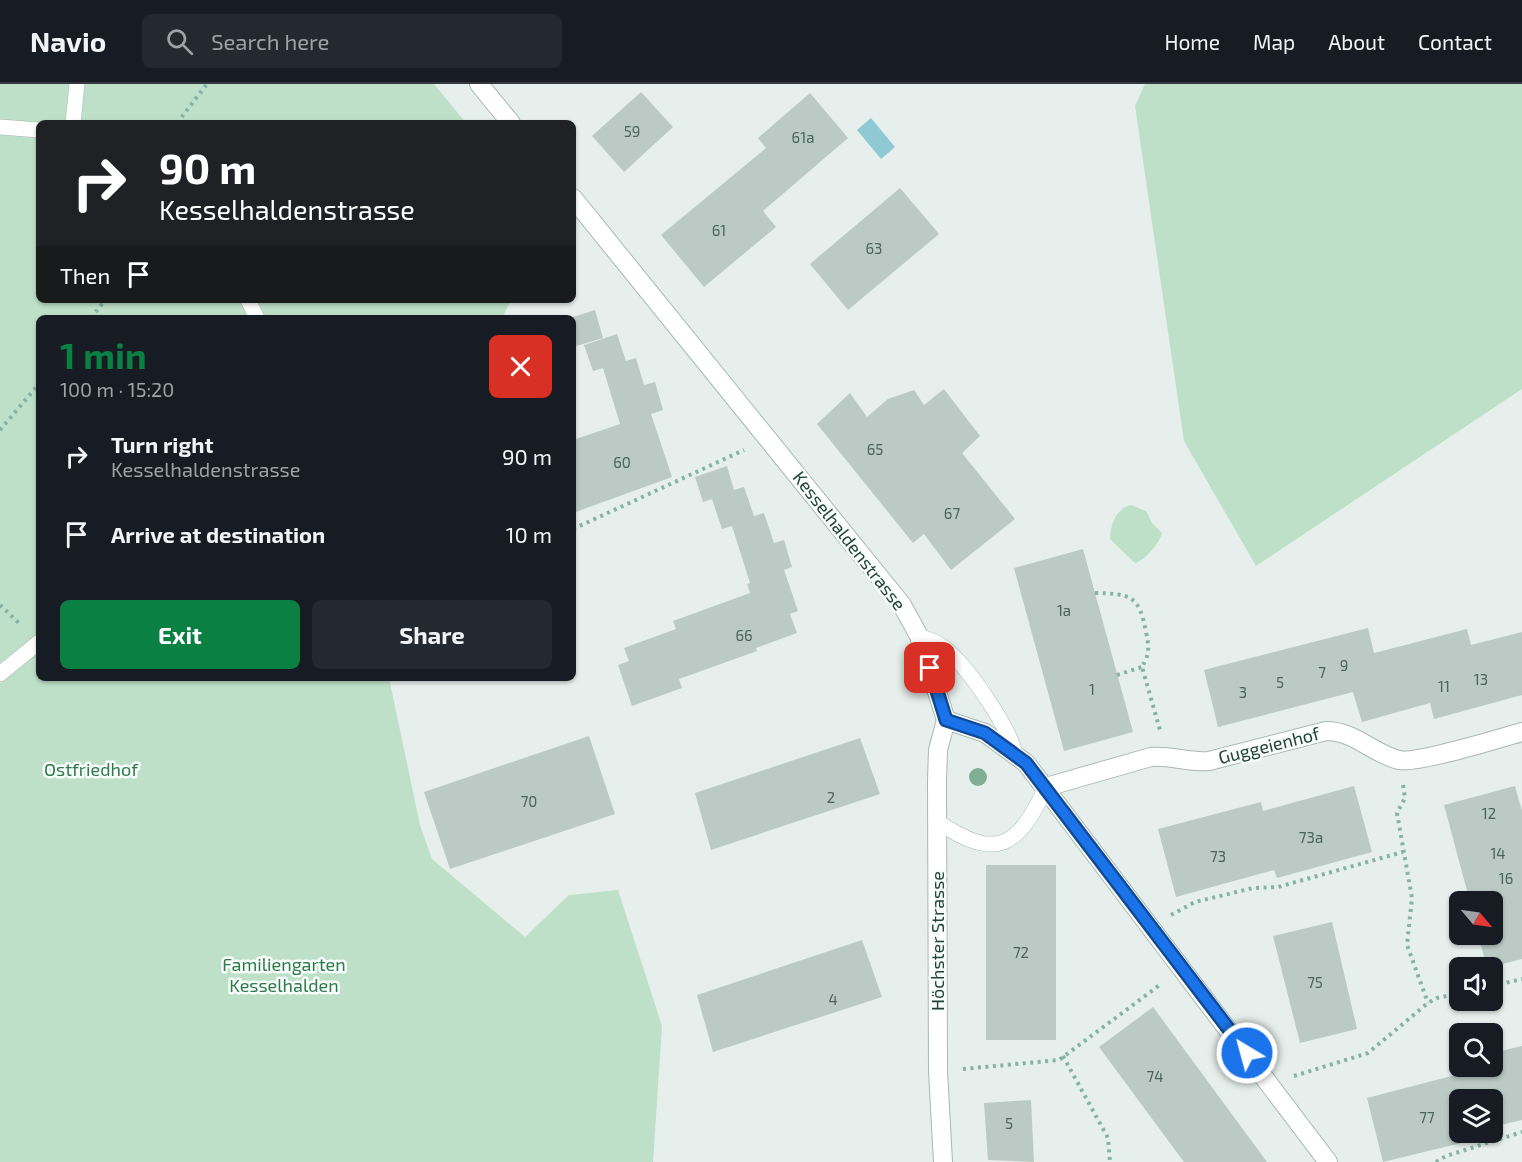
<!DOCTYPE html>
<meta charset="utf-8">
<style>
body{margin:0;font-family:"Exo 2",sans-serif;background:#242831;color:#f1f3f6;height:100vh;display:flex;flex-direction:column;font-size:22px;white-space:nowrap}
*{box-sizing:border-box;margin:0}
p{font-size:20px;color:#9ea1a6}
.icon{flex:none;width:33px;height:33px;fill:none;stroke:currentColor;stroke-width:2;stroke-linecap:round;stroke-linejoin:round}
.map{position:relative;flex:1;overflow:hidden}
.side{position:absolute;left:36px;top:231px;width:540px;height:366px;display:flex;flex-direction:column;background:#171b24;border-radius:9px;box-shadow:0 2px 4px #0004}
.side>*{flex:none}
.top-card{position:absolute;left:36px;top:36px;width:540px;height:183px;border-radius:9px;box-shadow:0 2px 4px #0004;background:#202124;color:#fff;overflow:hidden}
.needle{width:39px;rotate:119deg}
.fabs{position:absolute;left:1449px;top:807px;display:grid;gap:12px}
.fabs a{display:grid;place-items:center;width:54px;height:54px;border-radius:9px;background:#171b24;box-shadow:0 2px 4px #0004;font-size:30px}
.pin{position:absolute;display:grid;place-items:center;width:51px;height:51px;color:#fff;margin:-26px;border-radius:12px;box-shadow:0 3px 9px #0006}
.me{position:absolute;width:66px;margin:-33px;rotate:323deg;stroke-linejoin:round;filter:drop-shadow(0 0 4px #0008)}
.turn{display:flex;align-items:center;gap:21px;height:126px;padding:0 24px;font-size:27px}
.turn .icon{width:78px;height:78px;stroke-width:2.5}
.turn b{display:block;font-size:42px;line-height:51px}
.then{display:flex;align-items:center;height:57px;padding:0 24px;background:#0003;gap:12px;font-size:22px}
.round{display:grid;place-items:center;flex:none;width:63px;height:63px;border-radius:9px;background:#242831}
.headline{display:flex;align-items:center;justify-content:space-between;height:102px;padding:0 24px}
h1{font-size:36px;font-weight:700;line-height:45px;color:#0b8043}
.button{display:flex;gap:12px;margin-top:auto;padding:12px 24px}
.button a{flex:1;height:69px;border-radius:9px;background:#0b8043;color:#fff;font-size:24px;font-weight:700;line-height:69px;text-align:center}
.button a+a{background:#242831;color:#f1f3f6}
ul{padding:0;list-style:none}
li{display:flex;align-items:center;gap:18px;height:78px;padding:0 24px}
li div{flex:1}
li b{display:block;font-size:22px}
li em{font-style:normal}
header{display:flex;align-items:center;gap:36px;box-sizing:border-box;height:84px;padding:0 30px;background:#171b24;border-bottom:2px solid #363941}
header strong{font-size:28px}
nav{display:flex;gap:33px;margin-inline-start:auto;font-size:21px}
.search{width:420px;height:54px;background:#242831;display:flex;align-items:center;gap:15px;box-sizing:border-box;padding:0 21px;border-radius:9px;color:#9ea1a6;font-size:22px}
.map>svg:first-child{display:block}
</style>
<header>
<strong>Navio</strong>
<div class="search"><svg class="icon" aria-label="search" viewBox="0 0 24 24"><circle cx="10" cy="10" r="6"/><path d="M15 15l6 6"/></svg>Search here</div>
<nav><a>Home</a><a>Map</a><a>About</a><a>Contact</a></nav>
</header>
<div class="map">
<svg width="1522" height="1078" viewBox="0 0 1522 1078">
<rect width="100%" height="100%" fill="#e6efeb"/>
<g fill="#bfe0c8">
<polygon points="0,0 434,0 466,39 39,39 39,216 511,216 502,234 39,234 39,594 389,594 420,741 432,775 525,853 569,811 618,806 662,942 653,1078 0,1078"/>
<polygon points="1145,0 1522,0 1522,305 1256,482 1184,357 1135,22"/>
<path d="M1131,421L1146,427L1152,439L1162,449C1160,459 1144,477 1135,479L1110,455C1110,442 1116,424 1131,421Z"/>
</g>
<polygon fill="#8ec9d4" points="871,34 895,63 881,75 857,46"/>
<g fill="#bbcac4">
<polygon points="641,8 673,43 624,88 592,52"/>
<polygon points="810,9 848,54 763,127 776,143 704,203 661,151 766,64 758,54"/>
<polygon points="900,104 939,150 848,226 810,180"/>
<polygon points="595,226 603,254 573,263 573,233"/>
<polygon points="617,250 626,277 636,274 644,301 655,298 663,326 651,330 672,393 573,429 573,356 620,340 603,284 593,287 584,261"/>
<polygon points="944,305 980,352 962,369 1015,435 951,486 924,450 913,459 817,340 850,309 867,333 888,315 914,306 924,321"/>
<polygon points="727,382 734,406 744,403 754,432 764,429 774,459 784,456 792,483 784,486 798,527 790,530 797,549 756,564 757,567 679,595 682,604 632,622 618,581 629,577 624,564 676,545 673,537 750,509 747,500 750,499 732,442 722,445 712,415 703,418 695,393"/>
<polygon points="1083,465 1133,648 1064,667 1014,484"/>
<polygon points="1368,544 1374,569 1467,545 1471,561 1522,548 1522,611 1434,635 1430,619 1362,638 1353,608 1218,643 1204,586"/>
<polygon points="589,652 615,730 450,785 424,708"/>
<polygon points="860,654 880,710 711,766 695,709"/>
<polygon points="1354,702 1372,768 1277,794 1274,786 1176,813 1158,745 1261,718 1263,727"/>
<polygon points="1515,702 1522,727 1522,875 1487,884 1478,850 1492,850 1492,818 1470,818 1444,721"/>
<rect x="986" y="781" width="70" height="175"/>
<polygon points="1332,838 1357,945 1300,959 1273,852"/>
<polygon points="862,856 882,913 713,968 697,911"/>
<polygon points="1153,923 1267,1078 1184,1078 1099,963"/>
<polygon points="1522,962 1522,1036 1492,1043 1492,1016 1460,1016 1460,1048 1489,1048 1490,1052 1383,1078 1367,1014 1463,989 1462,982 1492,982 1492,969"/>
<polygon points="1031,1016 1034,1078 988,1076 984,1019"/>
</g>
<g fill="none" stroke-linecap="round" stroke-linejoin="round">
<defs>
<g id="lane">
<polyline points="73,39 77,0"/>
<polyline points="0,43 39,46"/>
<polyline points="248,216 257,234"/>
<path d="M919,552C929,556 940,559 948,567C969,585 1009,643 1015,669"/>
<polyline points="0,590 39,558"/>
<path d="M938,738C996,777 1018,764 1046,703"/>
</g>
<g id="street">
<polyline points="479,0 511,39"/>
<polyline points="573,114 902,521 919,552 946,636"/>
<polyline points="946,636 985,649 1026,679 1328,1078"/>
<path d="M1046,703L1151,673C1171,671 1189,679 1209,677L1326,647C1355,647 1373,670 1399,676C1417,680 1500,654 1522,648"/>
<polyline points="943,1078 938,987 937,697 938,666 946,636"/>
</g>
</defs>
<use href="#lane" stroke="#a8b8b2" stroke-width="16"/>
<use href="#street" stroke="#a8b8b2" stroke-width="20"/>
<g stroke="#86b3a5" stroke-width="4" stroke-dasharray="3 4.5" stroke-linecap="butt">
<polyline points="177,39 207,0"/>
<polyline points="91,234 105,216"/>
<polyline points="0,346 39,300"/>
<polyline points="573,445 744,366"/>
<path d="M1095,509C1131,510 1139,511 1146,548C1149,563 1150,569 1142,583L1160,646"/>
<polyline points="0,521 21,541"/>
<polyline points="1117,591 1142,583"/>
<polyline points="1403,701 1405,714 1397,729 1412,814 1407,861 1428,919"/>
<polyline points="1171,831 1195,818 1253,804 1278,803 1403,768"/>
<polyline points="1492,902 1522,895"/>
<polyline points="1063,972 1108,1054 1110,1078"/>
<polyline points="963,985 1059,976 1161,900"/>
<polyline points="1294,992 1368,969 1428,919 1437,914 1460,909"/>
<polyline points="1436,1078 1446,1072 1522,1048"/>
</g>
<use href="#lane" stroke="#fff" stroke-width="15"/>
<use href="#street" stroke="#fff" stroke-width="18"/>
</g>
<circle fill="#80af93" cx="978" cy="693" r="9"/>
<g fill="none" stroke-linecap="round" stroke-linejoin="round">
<defs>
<polyline id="route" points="930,584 946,636 985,649 1026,679 1247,969"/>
</defs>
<use href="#route" stroke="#114b97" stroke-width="15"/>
<use href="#route" stroke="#1a73e8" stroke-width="10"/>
</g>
<g text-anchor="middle" stroke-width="5" stroke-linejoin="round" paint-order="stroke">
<g font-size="15" fill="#4a645c">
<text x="632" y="53">59</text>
<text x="803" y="59">61a</text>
<text x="719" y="152">61</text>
<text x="874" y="170">63</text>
<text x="875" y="371">65</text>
<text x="622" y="384">60</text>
<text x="952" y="435">67</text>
<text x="1064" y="532">1a</text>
<text x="744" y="557">66</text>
<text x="1344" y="587">9</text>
<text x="1322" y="594">7</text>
<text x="1481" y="601">13</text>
<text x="1280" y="604">5</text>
<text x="1444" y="608">11</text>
<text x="1092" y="611">1</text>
<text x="1243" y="614">3</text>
<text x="831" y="719">2</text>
<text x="529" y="723">70</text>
<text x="1489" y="735">12</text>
<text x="1311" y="759">73a</text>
<text x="1498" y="775">14</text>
<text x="1218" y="778">73</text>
<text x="1506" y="800">16</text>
<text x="1021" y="874">72</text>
<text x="1315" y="904">75</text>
<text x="833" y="921">4</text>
<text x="1155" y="998">74</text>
<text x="1427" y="1039">77</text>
<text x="1009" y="1045">5</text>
</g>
<g font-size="18" fill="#24423a" stroke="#f7fbf9">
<text transform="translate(849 457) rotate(52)" y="6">Kesselhaldenstrasse</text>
<text transform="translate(1269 662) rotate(-14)" y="6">Guggeienhof</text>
<text transform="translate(938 857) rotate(-90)" y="6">Höchster Strasse</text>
</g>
<g font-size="18" fill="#2d7a4b" stroke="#f7fbf9">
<text x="91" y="692">Ostfriedhof</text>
<text x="284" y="887">Familiengarten<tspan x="284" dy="21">Kesselhalden</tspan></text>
</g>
</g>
</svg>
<div class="fabs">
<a><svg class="needle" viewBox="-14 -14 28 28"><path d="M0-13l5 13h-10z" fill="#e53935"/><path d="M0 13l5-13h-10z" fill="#9ea1a6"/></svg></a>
<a><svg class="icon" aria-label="sound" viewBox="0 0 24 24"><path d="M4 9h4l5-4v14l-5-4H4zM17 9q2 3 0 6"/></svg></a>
<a><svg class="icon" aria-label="search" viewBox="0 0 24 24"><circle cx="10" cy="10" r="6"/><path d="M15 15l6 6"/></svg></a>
<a><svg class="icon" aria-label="layers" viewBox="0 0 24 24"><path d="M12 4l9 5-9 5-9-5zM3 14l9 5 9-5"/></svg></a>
</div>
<div class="pin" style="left:930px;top:584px;background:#d93025"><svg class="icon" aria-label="arrive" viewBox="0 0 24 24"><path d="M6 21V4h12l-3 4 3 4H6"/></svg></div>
<svg class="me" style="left:1247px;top:969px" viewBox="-20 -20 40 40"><circle r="17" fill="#1a73e8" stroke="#fff" stroke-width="3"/><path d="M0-11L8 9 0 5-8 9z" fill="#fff"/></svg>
<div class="top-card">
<div class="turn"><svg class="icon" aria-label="right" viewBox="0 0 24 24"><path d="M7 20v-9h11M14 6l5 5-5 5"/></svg><div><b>90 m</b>Kesselhaldenstrasse</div></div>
<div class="then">Then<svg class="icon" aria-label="arrive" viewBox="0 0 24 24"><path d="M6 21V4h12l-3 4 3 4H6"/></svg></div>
</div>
<section class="side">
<div class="headline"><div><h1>1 min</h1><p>100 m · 15:20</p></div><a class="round" style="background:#d93025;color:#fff"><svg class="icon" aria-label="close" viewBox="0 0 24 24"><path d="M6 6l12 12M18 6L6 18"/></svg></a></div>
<ul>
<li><svg class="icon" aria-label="right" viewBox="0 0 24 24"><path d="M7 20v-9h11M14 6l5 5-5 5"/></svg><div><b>Turn right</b><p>Kesselhaldenstrasse</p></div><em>90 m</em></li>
<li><svg class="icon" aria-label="arrive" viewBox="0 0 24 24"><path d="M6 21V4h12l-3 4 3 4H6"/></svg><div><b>Arrive at destination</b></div><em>10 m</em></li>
</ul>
<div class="button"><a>Exit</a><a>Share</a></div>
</section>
</div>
